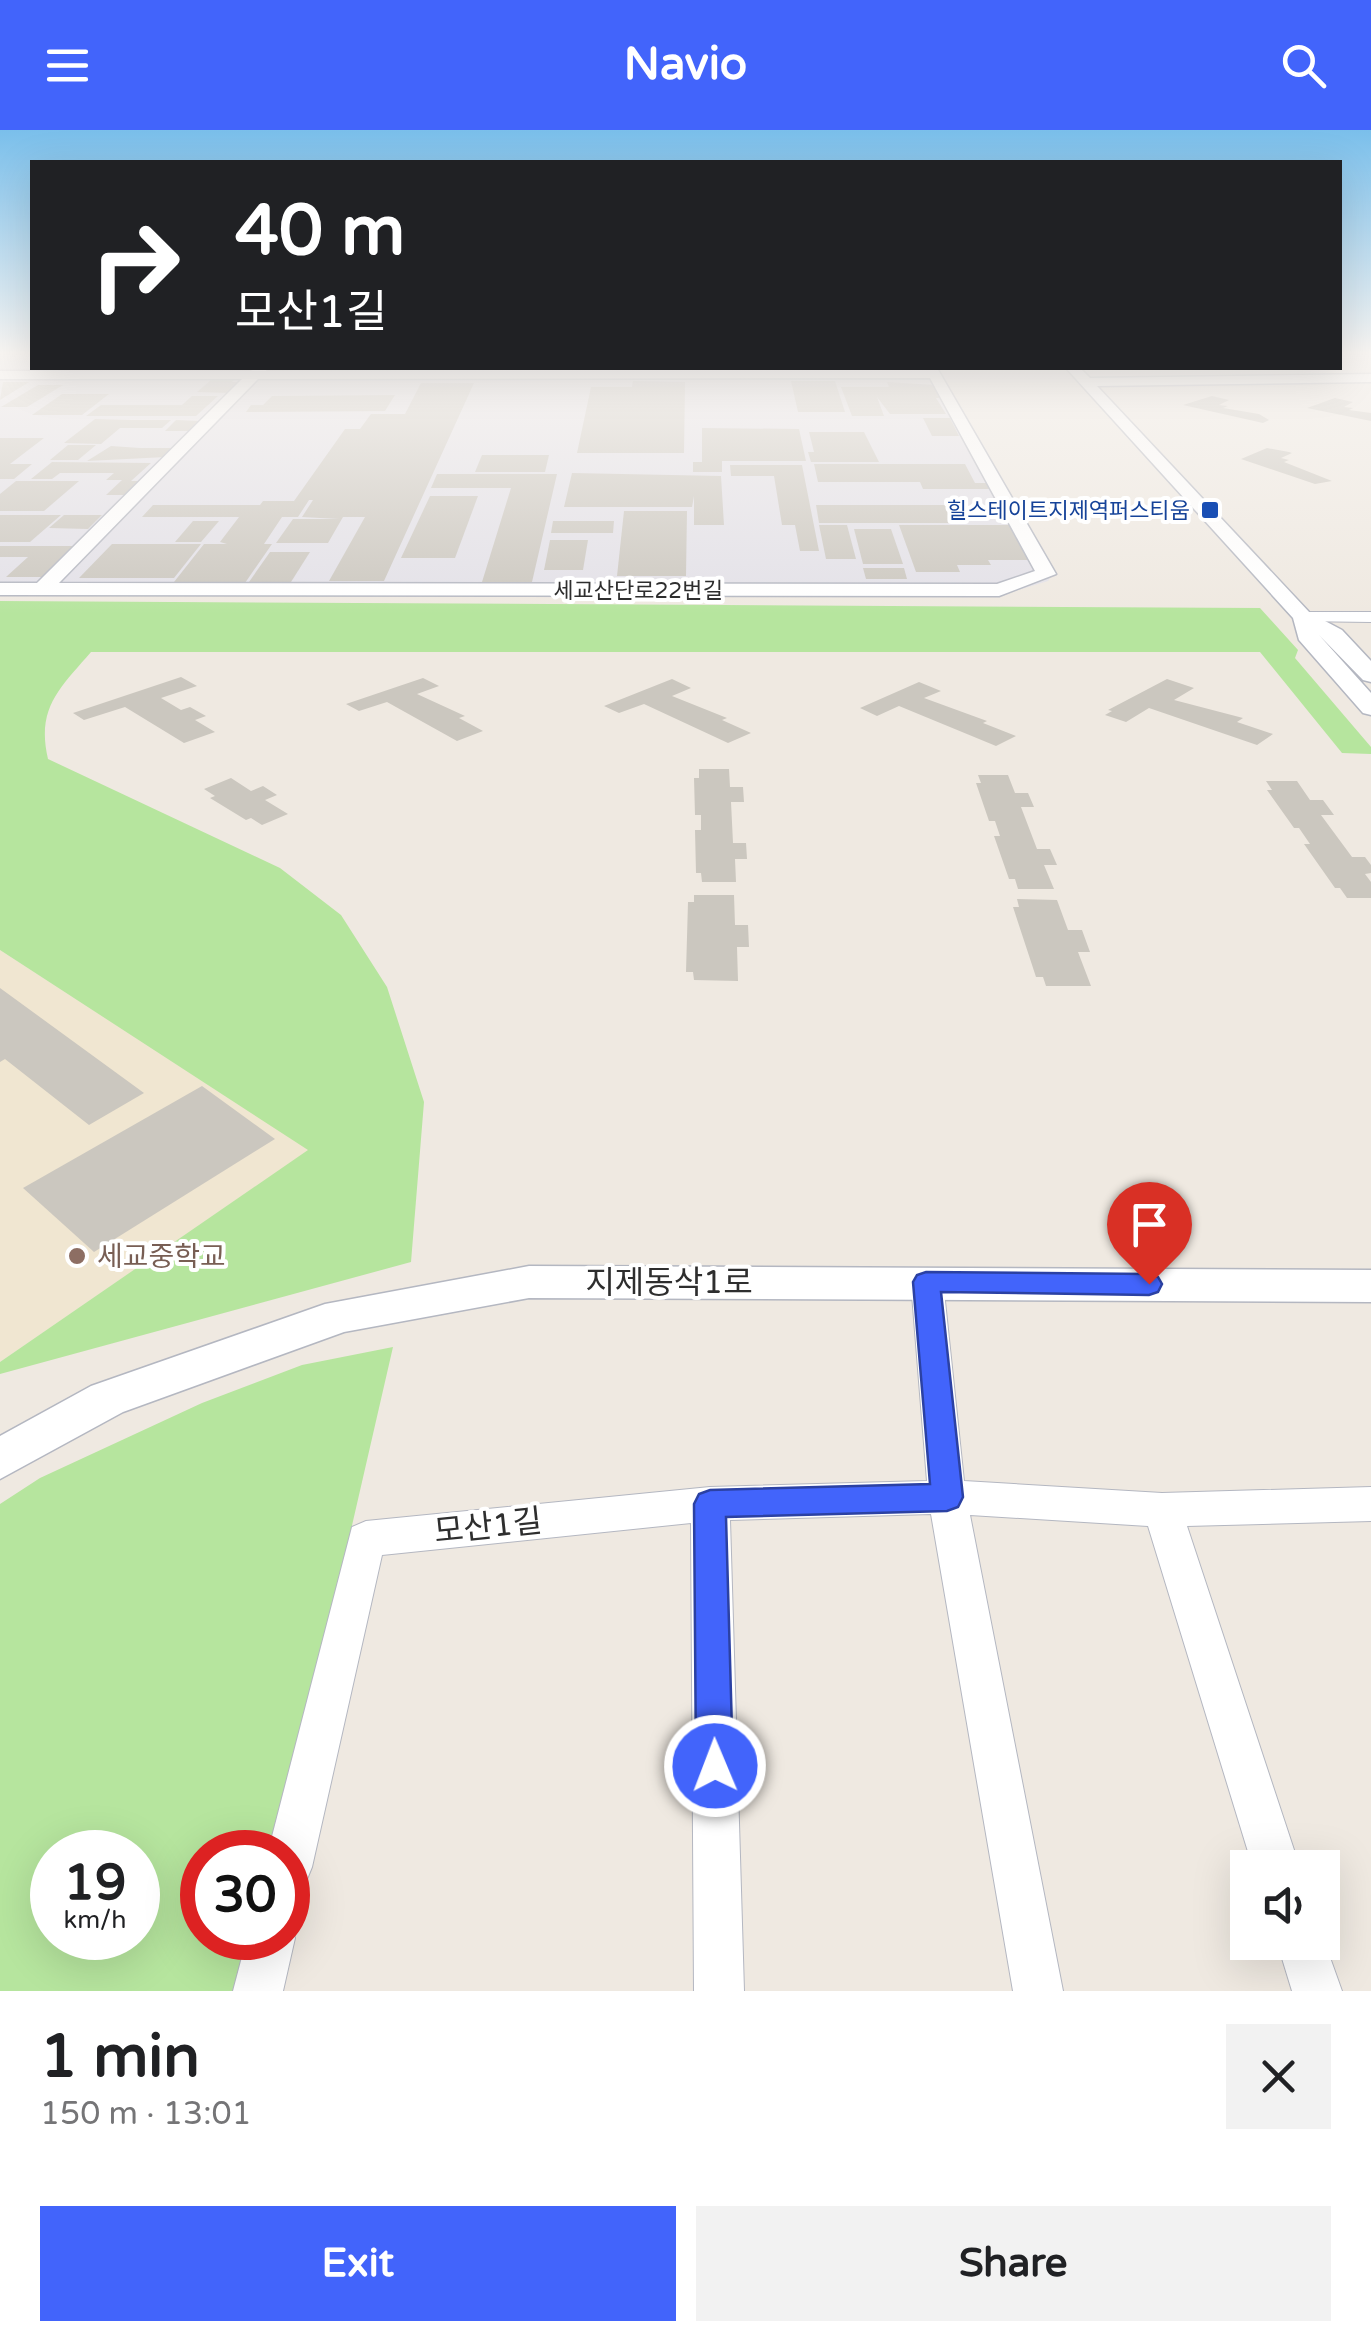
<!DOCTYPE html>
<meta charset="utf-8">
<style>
body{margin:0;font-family:"Varela Round","Noto Sans KR",sans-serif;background:#f2f2f2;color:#202124;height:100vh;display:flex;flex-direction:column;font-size:38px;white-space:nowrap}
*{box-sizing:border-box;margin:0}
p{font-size:32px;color:#757577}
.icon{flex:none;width:55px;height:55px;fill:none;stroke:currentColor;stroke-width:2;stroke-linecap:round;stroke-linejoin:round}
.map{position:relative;height:1861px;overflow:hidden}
.panel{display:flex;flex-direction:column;background:#fff;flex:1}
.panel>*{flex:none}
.guide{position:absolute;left:30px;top:30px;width:1312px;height:210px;border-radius:0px;box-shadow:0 10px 40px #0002;background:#202124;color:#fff;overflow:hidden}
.buttons{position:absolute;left:1230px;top:1720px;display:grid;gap:20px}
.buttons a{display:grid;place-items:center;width:110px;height:110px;border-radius:0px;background:#fff;box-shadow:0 10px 40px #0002;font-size:50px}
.speed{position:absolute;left:30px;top:1700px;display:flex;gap:20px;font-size:50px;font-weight:700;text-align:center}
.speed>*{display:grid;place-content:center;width:130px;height:130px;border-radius:50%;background:#fff;box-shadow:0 10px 40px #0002;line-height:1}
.speed small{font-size:25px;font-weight:400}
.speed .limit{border:15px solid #d22;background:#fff;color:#111}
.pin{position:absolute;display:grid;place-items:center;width:85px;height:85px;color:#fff;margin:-102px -42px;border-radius:50% 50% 50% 0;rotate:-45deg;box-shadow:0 0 10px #0007}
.pin .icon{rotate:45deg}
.me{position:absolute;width:110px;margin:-55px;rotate:359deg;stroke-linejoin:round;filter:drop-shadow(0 0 8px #0008)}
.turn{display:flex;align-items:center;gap:35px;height:210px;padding:0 40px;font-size:45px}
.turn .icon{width:130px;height:130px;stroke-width:2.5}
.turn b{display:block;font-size:70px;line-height:85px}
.round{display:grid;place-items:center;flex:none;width:105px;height:105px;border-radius:0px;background:#f2f2f2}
.head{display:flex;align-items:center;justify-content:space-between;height:170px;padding:0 40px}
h1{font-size:60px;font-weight:800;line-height:75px}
.action{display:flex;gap:20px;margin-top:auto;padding:20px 40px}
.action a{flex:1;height:115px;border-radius:0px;background:#4264fb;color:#fff;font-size:40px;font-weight:800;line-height:115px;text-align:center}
.action a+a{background:#f2f2f2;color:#202124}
header{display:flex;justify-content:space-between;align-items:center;height:130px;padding:0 40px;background:#4264fb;color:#fff;font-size:45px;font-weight:800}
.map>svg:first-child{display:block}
</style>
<header><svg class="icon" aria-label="menu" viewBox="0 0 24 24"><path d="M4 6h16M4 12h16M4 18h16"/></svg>Navio<svg class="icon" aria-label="search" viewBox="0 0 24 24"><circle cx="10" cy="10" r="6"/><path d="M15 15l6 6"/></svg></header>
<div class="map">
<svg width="1371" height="1861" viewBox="0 0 1371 1861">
<rect width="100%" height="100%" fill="#efe9e1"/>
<polygon fill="#e3e1e8" points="0,223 32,223 32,238 935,238 1055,441 1048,451 1012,462 0,462"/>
<polygon fill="#f0e6d1" points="0,820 309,1020 0,1232"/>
<g fill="#b6e59e" fill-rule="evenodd">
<path d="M0,471L1260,478L1298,520L1295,528L1371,617V624L1342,623L1260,522H91C60,558 36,578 48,629L280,738L341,785L387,857L424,972L411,1132L0,1244V1232L308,1020L0,820Z"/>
<path d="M393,1217L277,1722H202V1808H257L245,1861H0V1374L40,1348L202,1273L302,1235ZM52,1722H138V1808H52Z"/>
</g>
<g fill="#cbc7bf">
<polygon points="211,250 234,250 232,252 239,252 228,263 197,262"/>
<polygon points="633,251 685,252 684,323 577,323 591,257 632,257"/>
<polygon points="791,251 835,251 845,282 798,282"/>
<polygon points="3,252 29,252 0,270"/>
<polygon points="887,252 934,255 941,268 936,268 946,284 890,284 877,267 884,286 852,286 841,257 889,257"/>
<polygon points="421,253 474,253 384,451 329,451 365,387 343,387 328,413 276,413 293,389 339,389 302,387 313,370 309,370 298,387 282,387 264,414 272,414 245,453 174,452 204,414 227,414 220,412 239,387 142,387 153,375 260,375 263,371 294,371 345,299 360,299 371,284 405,284"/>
<polygon points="38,255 63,255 27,277 1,277"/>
<polygon points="62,264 109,264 82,285 32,285"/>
<polygon points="395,265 385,281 246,282 251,275 263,275 272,266"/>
<polygon points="192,266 218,266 196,286 86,286 101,275 182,275"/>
<polygon points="1212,266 1229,270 1219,275 1228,276 1223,278 1259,284 1269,290 1263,293 1183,275"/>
<polygon points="1335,268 1353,272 1344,277 1353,278 1349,280 1371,283 1371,291 1307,278"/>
<polygon points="923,288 950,288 959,306 932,306"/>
<polygon points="95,289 132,290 171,290 162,298 120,298 101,314 64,313"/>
<polygon points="176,290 201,291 191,301 165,301"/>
<polygon points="702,298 799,299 806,331 722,331 722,342 693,342 693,332 702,332"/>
<polygon points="809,302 864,302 879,332 811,332 808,322 814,322"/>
<polygon points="0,308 44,308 10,334 32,334 14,349 0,349"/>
<polygon points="68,315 96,315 78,330 50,330"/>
<polygon points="111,316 140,318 176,318 166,327 87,331"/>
<polygon points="1267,318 1289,322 1292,323 1281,328 1289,330 1284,332 1332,351 1315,354 1241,329"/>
<polygon points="482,325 549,325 545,342 475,342"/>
<polygon points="52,332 151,333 131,351 141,351 126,365 106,365 122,350 106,350 114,343 60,343 52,349 31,349"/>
<polygon points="814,334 965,334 975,353 986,353 990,359 923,359 920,352 818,352"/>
<polygon points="730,335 802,335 819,421 800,421 795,395 782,395 774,346 731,346"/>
<polygon points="572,343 721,346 724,395 694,395 694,366 692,377 564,377"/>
<polygon points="437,344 557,344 532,452 482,452 511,358 431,358"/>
<polygon points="16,351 79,351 44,381 0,381 0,364"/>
<polygon points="430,366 478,366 455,428 401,428"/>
<polygon points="816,375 960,375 968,393 819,393"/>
<polygon points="624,381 687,381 686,446 617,446"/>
<polygon points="0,385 61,385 30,412 0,412"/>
<polygon points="64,385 102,385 88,399 49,398"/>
<polygon points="193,391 219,391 201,412 175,412"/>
<polygon points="553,391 614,391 613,403 551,403"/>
<polygon points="819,395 847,395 856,429 826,429"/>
<polygon points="899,395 1012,395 1031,430 988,430 991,435 957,435 960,442 916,442"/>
<polygon points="854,399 891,399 903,434 863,434"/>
<polygon points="550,410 588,410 583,440 544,440"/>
<polygon points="112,414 201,414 174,448 79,448"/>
<polygon points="0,416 79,416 47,447 6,447 28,427 0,427"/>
<polygon points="270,422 310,422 291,452 249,452"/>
<polygon points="863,438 904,438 907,449 866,449"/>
<polygon points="181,547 197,556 161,568 181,580 190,577 206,586 195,590 215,602 184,613 125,577 84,590 73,583"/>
<polygon points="423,548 439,556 417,564 465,586 459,588 483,601 457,611 387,572 359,581 346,574"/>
<polygon points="672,549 691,558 672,566 727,588 722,590 751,603 728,613 644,574 619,583 604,576"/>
<polygon points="1167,549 1194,558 1174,570 1243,588 1237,592 1273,604 1257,615 1149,578 1126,592 1105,585 1112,581 1108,580"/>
<polygon points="919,552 941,561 924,568 987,591 983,593 1016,606 996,616 899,576 877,586 860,578"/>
<polygon points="699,639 729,639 730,657 743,657 744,672 731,672 733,713 746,713 747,729 735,729 736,752 702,752 701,743 696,743 695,700 701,700 701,685 695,685 694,648 699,648"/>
<polygon points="978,645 1008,645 1015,663 1028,663 1034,677 1021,677 1037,719 1050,719 1057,735 1044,735 1054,759 1018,759 1015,749 1009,749 994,706 1000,706 995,691 989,691 976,653 981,653"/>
<polygon points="231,648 251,661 263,656 277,665 265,670 288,684 262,695 251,688 246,690 210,668 215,666 204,659"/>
<polygon points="1266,651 1297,651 1310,670 1323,670 1334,685 1321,685 1352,727 1365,727 1371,735 1371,743 1365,744 1371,752 1371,768 1347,768 1340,758 1335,758 1304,714 1310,714 1299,698 1294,698 1267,660 1272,660"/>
<polygon points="694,765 734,765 735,795 748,795 749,817 737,817 738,851 694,850 693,842 686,842 688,772 694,772"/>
<polygon points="1017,769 1057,770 1068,800 1082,800 1090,822 1078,822 1091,856 1046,856 1043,847 1036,847 1013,777 1019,777"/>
<polygon points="0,858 144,963 89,995 5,929 0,932"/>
<polygon points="202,956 275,1009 94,1122 23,1058"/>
</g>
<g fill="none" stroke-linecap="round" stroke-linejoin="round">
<defs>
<g id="minor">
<polygon points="1303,482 1371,482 1371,492 1297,491 1295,487"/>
<polygon points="927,1140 939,1143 943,1152 964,1351 1162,1363 1371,1357 1371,1391 1187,1396 1300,1738 1253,1738 1148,1396 970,1385 1063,1861 1013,1861 931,1384 730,1390 744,1861 694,1861 691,1393 382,1425 312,1737 305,1754 288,1760 288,1722 268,1722 352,1397 366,1391 710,1357 927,1351 911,1152 915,1143"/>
<polygon points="288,1790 295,1808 283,1861 233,1861 247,1808 288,1808"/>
<polygon points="1322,1805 1342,1861 1292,1861 1277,1812 1322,1812"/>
</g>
<g id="tertiary">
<path d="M254,238H267L266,241L937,238L1056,444L999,466L0,465V453H37L242,249H0V241H251ZM930,248L1035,441L997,454L59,453L258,249Z"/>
<polygon points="1066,238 1080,238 1090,248 1371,244 1371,252 1097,256 1310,483 1342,500 1371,531 1371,552 1363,550 1319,505 1371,563 1371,585 1363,583 1299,510 1293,488"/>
<polygon points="529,1136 1371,1140 1371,1172 529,1168 344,1202 123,1282 0,1349 0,1306 91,1256 325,1174"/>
</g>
</defs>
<use href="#minor" stroke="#b4b7c1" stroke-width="2"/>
<use href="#tertiary" stroke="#b4b7c1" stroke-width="3"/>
<use href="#minor" fill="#fff" fill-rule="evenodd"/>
<use href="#tertiary" fill="#fff" fill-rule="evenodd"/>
</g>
<linearGradient id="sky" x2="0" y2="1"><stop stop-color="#7abfeb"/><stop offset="0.46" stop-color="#f8f5f2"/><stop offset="1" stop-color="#f8f5f2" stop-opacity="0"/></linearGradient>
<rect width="1371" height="484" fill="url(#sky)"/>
<polygon fill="#4264fb" stroke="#2b41a3" stroke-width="2.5" points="926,1142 1149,1144 1158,1147 1162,1154 1158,1162 1149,1165 941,1162 963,1367 958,1377 947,1381 726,1387 733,1636 728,1649 715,1655 702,1649 696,1636 694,1374 699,1364 710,1360 930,1354 913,1152 917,1145"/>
<rect fill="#1a4fb4" stroke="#fff" stroke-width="4" x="1200" y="370" width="20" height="20" rx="5"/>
<circle fill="#8d6e63" stroke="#fff" stroke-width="4" cx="77" cy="1126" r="10"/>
<g text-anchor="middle" stroke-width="8" stroke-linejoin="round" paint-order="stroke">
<g font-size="22" fill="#164399" stroke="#fff" text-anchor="end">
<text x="1190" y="388">힐스테이트지제역퍼스티움</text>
</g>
<g font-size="22" fill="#2e2e2e" stroke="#fff">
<text x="638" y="468">세교산단로22번길</text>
</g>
<g font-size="28" fill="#785e54" stroke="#fff" text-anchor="start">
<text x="97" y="1136">세교중학교</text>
</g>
<g font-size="32" fill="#2e2e2e" stroke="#fff">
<text x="669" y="1163">지제동삭1로</text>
<text transform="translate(488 1396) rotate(-6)" y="11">모산1길</text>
</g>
</g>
</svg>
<div class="buttons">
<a><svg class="icon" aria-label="sound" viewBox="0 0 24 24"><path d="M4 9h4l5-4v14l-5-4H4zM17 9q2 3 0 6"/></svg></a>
</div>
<div class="speed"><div>19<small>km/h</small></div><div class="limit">30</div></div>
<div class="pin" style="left:1149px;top:1154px;background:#d93025"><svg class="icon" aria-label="arrive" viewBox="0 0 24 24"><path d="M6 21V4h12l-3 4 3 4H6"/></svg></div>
<svg class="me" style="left:715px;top:1636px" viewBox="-20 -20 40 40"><circle r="17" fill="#4264fb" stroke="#fff" stroke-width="3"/><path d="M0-11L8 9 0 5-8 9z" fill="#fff"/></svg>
<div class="guide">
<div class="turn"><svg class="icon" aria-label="right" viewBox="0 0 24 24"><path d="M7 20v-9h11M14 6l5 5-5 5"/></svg><div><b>40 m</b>모산1길</div></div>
</div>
</div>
<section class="panel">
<div class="head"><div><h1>1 min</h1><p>150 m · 13:01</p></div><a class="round"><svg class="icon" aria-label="close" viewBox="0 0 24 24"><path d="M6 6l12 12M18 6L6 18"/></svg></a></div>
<div class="action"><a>Exit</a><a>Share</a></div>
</section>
